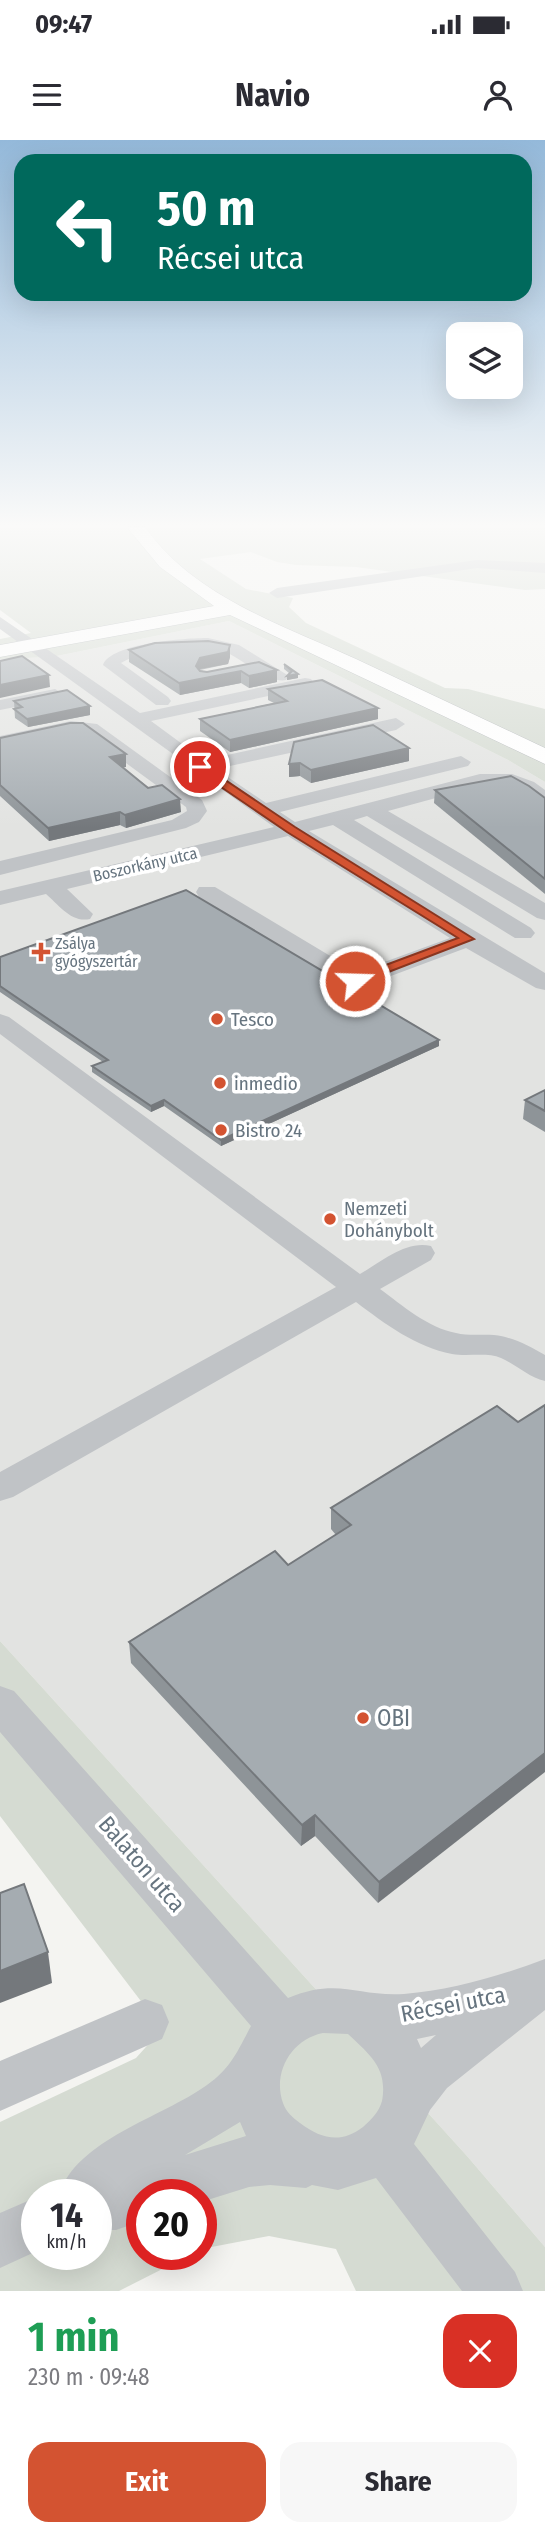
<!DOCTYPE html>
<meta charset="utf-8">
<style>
body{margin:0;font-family:"Fira Sans Condensed",sans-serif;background:#f7f7f7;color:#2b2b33;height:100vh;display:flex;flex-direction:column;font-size:26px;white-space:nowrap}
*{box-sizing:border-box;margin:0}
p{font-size:23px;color:#7c7c81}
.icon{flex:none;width:38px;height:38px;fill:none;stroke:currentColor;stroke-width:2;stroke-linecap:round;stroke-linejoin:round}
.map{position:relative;height:2151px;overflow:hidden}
.panel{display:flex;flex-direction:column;background:#fff;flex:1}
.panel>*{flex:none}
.hud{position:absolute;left:14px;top:14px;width:518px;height:147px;border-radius:21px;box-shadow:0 7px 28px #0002;background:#00695c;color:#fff;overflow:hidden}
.fabs{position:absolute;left:446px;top:182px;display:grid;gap:14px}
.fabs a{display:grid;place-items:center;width:77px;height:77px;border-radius:14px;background:#fff;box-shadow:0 7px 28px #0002;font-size:35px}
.speed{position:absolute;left:21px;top:2039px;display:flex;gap:14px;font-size:35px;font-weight:700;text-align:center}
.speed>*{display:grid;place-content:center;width:91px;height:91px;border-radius:50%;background:#fff;box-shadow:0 7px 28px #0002;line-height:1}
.speed small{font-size:18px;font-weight:400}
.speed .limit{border:10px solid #d22;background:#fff;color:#111}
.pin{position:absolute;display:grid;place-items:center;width:60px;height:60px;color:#fff;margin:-30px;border:4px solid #fff;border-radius:50%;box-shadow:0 2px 7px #0007}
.me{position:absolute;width:77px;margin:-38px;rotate:70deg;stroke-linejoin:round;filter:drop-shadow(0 0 5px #0008)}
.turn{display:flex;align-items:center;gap:24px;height:147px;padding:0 28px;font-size:32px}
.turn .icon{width:91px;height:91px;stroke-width:2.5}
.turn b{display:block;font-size:49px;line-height:60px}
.round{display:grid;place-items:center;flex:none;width:74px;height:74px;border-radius:21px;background:#f7f7f7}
.overview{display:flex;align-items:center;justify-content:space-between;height:119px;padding:0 28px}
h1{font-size:42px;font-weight:700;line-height:52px;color:#1e9e55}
.button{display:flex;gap:14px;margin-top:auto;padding:14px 28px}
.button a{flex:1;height:80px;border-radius:21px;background:#d35331;color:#fff;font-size:28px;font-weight:700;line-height:80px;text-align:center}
.button a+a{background:#f7f7f7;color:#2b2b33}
.status{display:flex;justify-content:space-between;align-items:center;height:49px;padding:0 35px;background:#fff;direction:ltr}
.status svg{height:19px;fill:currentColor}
header{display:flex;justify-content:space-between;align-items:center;height:91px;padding:0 28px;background:#fff;font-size:32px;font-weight:700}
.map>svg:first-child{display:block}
</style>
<div class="status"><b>09:47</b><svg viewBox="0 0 49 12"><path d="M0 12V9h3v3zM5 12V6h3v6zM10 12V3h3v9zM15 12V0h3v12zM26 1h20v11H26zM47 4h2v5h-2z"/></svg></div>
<header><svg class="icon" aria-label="menu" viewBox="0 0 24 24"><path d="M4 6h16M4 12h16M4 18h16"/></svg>Navio<svg class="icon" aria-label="person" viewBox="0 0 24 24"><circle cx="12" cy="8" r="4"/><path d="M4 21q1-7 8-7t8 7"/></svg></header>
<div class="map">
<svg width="545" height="2151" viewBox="0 0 545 2151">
<rect width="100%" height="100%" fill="#f4f4f1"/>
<polygon fill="#e2e3e1" points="229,481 508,620 545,642 545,2107 467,2016 0,1501 0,519 52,517"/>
<g fill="#d5dbd2" fill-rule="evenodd">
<polygon points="0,387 545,387 545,449 525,450 356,427 296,425 277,422 251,412 200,419 246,449 293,458 289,467 306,483 445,548 468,549 545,569 545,642 508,620 229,481 52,517 0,519 0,499 31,493 0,470"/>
<path d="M0,1501L467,2016L545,2107V2151H356L336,2109L269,2096L201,2109V2054H142V2114H192L119,2151H0V1982L136,1918L154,1898L153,1877L0,1676ZM37,2054H96V2114H37Z"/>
</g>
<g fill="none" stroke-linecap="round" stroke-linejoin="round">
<defs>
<path id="major" d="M127,387H145C193,456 282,485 356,519C419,549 482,578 545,608V624L230,475L0,517V505L214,466L160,427Z"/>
</defs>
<use href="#major" stroke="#b1b5b8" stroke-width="1"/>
<g fill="#c0c3c6" fill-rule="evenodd">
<polygon points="477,420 545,423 545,433 477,428 277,458 269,453 277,448"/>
<path d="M0,477L140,573L305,538L311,539L314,543L311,547L151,581L204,620L396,578L405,584L396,590L216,629L266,663L461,616L471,622L468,626L280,672L295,682L480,634H512L534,642L545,650V665L509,646H480L388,671L545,763V780L537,778L367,676L354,680L531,788L535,793L531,798H515L333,685L309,691L545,833V850L536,848L466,808L364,846L355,848L346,846L199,757L196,752L199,747H215L357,832L450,798L288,696L67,749L93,774L90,779C71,783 59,765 46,754L0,765V751L274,687L0,489Z"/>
<path d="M208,498L239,505L289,536L286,540C269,544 240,517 223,511C201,503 140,511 121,523L168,557L171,561L168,565H156L103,525C111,503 186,498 208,498Z"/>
<polygon points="55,549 64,554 61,558 0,570 0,560"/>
<polygon points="71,581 97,584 202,660 207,671 199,682 186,688 0,735 0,721 172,680 187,671 186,667 85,593 71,593 0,608 0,596"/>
<path d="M0,874L9,877L360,1134C381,1122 406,1100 431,1106L435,1113L431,1120L380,1149C402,1165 428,1188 456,1193C468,1196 482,1194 494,1195C513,1197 529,1206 545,1215V1241C528,1237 517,1225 501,1218C487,1212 467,1217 452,1214C416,1207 385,1184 356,1162L13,1357L0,1361V1332L336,1147L0,894Z"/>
<path d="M0,1546L14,1551L288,1858C339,1837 357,1857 404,1854C452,1850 500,1836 545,1819V1870L447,1948L430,1970L414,2004L515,2132L523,2151H462L376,2038L338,2050L312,2045L306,2048L270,2045L249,2047L201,2062V2054H142V2081L116,2090H96V2054H59C78,1999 161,1978 207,1945C231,1928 237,1912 251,1886L0,1592ZM323,1893L348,1894C370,1915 388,1928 382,1961C379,1972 371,1980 363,1987C341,2004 321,1999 300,1983C293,1978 286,1972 283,1963C272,1932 292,1899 323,1893ZM436,1895L421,1908L417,1899ZM240,1982L246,1996L185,2015Z"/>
<polygon points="145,1859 162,1865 169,1882 162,1899 0,1971 0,1921"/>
<polygon points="37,2057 37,2111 0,2128 0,2073"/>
</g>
<use href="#major" fill="#fff" fill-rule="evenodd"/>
</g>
<g fill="#8e9498">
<polygon points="129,510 230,517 228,524 200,530 207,532 277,530 277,542 249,548 241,543 180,555 129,522"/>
<polygon points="284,524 298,538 287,540 289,533 284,529"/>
<polygon points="268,549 378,579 230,612 200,591 200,579 274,563 268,560"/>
<polygon points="14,561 90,566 90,575 28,587 15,578"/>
<polygon points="0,598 126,614 126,627 122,627 181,672 126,688 120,685 49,701 0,656"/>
<polygon points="294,602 409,621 311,643 300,636 289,637"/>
<polygon points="435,650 545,658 545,754 434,663"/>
<polygon points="0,817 439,900 439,906 221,1006 164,966 151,972 92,932 92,926 103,922 0,852"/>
<polygon points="545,950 545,992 523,979 525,960"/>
<polygon points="497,1266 378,1763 315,1696 301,1706 131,1523 129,1502 288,1425 336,1395 331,1389 331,1368"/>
</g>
<g fill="#74787c">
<polygon points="230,505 230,517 228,524 200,529 196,538 196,526 200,518"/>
<polygon points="277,530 277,542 249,548 249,536"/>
<polygon points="241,531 241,543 180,555 179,543"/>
<polygon points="298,534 298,538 287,540 287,536"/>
<polygon points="49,535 50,547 0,558 0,545"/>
<polygon points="90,566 90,575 28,587 27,579"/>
<polygon points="378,568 378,579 230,612 230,600"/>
<polygon points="409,608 409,621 311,643 311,630"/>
<polygon points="126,614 126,627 110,630 110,617"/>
<polygon points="300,623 300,636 289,637 289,624"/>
<polygon points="180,659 181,672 126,688 125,675"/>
<polygon points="120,672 120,685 49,701 48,688"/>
<polygon points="439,900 439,906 221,1006 221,1000"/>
<polygon points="164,960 164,966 151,972 151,966"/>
<polygon points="545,1613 545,1632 378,1763 379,1742"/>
<polygon points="315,1675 315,1696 301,1706 302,1685"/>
<polygon points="48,1812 52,1843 0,1863 0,1831"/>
</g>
<g fill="#a5acb1" stroke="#74787c" stroke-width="2">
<polygon points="208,501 230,505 228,512 200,518 196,526 200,531 207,532 259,522 277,530 249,536 241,531 179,543 129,510 155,503"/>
<polygon points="22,516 49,535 0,545 0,521"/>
<polygon points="284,524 298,534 287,536 292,531"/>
<polygon points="322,540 378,568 230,600 200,579 287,561 268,549"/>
<polygon points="67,550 90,566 27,579 14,569 22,567 14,561"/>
<polygon points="70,583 83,583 126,614 110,617 148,648 162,645 180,659 125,675 120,672 48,688 0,645 0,598"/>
<polygon points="373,585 409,608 311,630 300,623 289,624 294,602"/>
<polygon points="511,636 529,646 545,658 545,739 435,650"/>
<polygon points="186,750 439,900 221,1000 164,960 151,966 92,926 108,920 0,846 0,817"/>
<polygon points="545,950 545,971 525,960"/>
<polygon points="545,1265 545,1613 379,1742 315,1675 302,1685 129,1502 275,1411 288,1425 351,1385 331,1368 497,1266 518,1282"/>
<polygon points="24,1744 48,1812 0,1831 0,1753"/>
</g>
<linearGradient id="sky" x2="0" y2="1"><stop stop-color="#94b9da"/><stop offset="0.56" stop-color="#fafaf9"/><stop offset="1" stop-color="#fafaf9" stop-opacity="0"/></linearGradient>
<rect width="545" height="688" fill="url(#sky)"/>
<polygon fill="#d35331" stroke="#893620" stroke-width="2" points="196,625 203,625 295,687 474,799 360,843 351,843 351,838 458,798 287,692 196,630"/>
<g fill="#d35331" stroke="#fff" stroke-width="2.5">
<path d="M37.5 801.5h7v7h7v7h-7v7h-7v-7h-7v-7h7z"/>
<circle cx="217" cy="879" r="7"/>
<circle cx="220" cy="943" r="7"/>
<circle cx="221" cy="990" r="7"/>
<circle cx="330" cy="1079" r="7"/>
<circle cx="363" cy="1578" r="7"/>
</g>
<g text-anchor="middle" stroke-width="7" stroke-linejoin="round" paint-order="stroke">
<g font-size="16" fill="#66747f" stroke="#fff">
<text transform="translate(145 724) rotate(-13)" y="6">Boszorkány utca</text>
</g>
<g font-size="16" fill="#66747f" stroke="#fff" text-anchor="start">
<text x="55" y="809">Zsálya<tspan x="55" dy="18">gyógyszertár</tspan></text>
</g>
<g font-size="19" fill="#66747f" stroke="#fff" text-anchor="start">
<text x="231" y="886">Tesco</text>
<text x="234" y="950">inmedio</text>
<text x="235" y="997">Bistro 24</text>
<text x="344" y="1075">Nemzeti<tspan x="344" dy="22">Dohánybolt</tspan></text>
</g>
<g font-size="23" fill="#66747f" stroke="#fff" text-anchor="start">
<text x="377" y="1586">OBI</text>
</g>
<g font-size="23" fill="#66747f" stroke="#fff">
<text transform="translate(142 1724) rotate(49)" y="8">Balaton utca</text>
<text transform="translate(453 1864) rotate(-11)" y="8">Récsei utca</text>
</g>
</g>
</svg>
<div class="fabs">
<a><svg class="icon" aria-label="layers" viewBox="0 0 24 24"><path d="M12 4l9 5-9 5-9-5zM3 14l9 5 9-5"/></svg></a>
</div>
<div class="speed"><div>14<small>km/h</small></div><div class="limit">20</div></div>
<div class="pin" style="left:200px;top:627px;background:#d93025"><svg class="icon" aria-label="arrive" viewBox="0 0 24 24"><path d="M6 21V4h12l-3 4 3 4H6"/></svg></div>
<svg class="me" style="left:355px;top:841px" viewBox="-20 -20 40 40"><circle r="17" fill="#d35331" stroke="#fff" stroke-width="3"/><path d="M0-11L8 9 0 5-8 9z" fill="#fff"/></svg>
<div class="hud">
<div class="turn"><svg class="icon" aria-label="left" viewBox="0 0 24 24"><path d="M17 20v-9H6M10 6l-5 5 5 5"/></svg><div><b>50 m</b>Récsei utca</div></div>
</div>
</div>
<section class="panel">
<div class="overview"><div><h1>1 min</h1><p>230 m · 09:48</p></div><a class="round" style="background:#d93025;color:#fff"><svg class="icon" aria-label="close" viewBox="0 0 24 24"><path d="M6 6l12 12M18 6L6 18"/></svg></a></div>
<div class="button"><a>Exit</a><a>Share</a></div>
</section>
